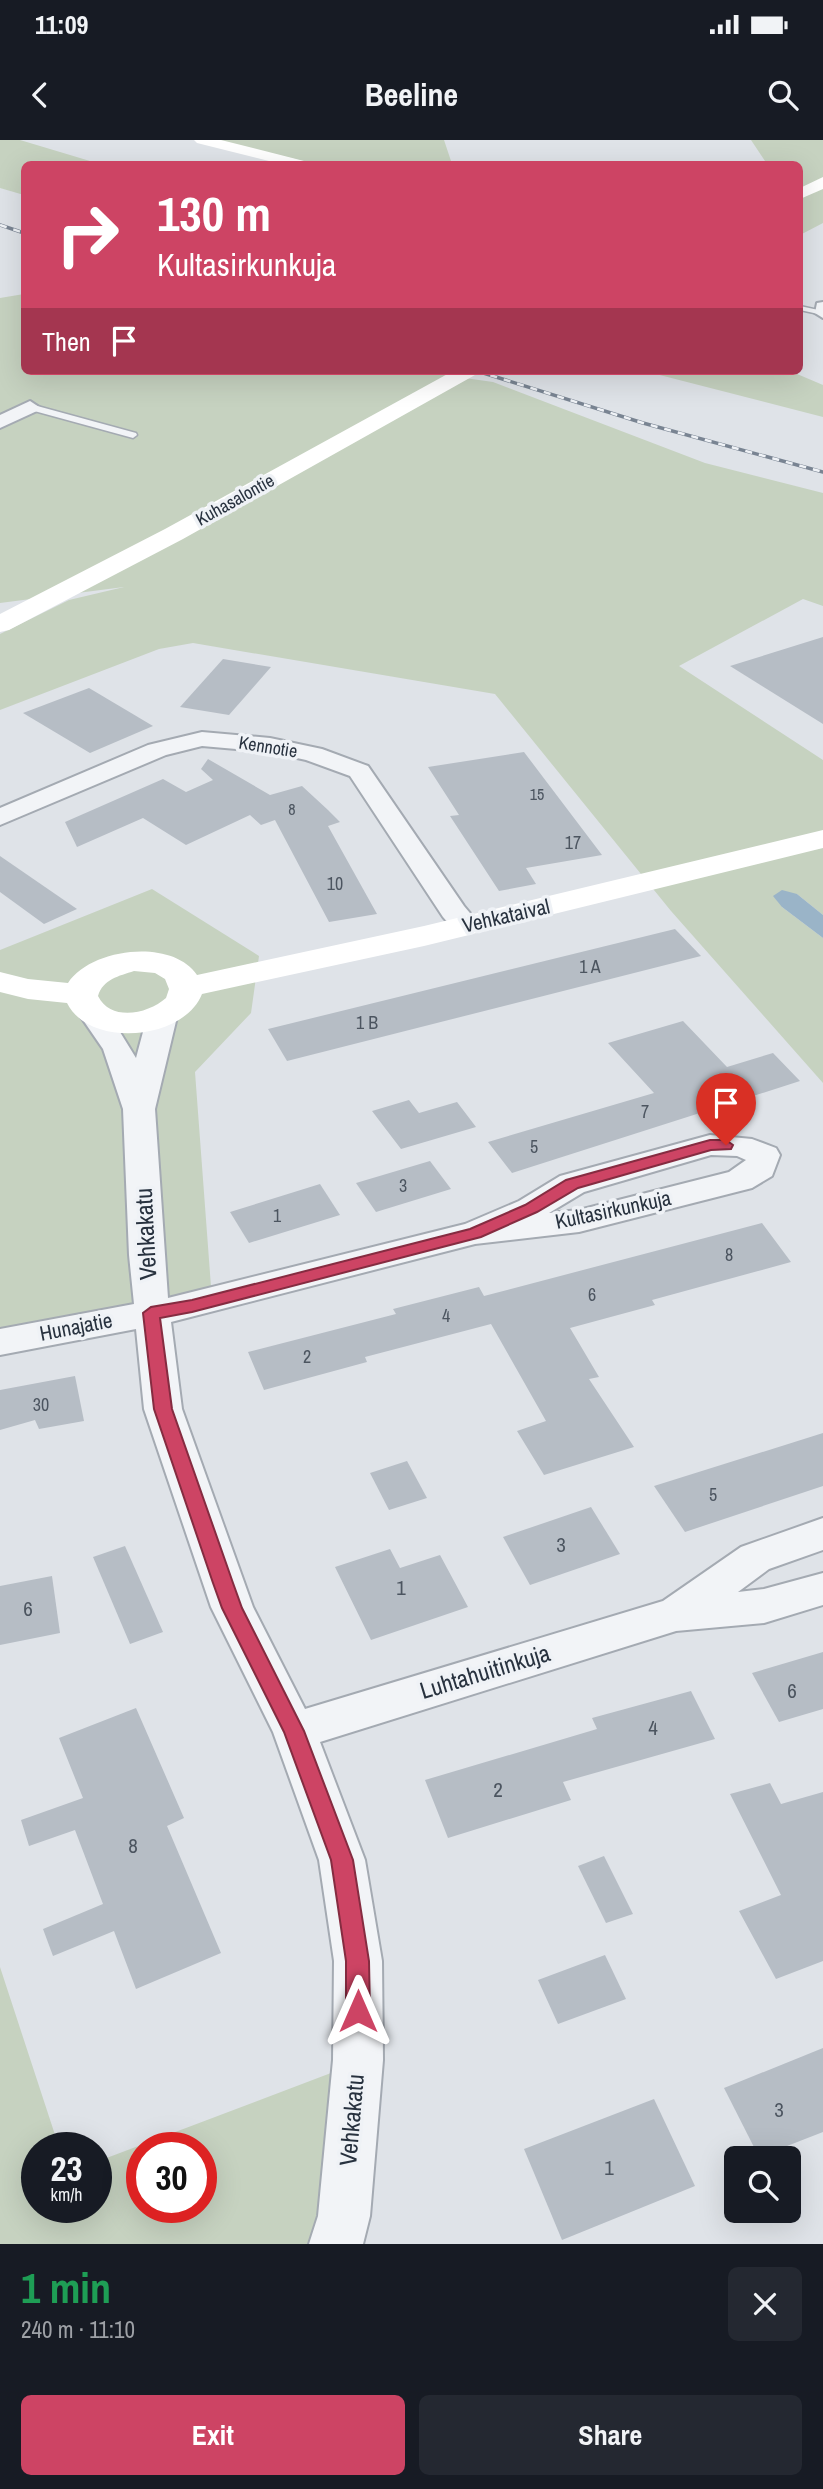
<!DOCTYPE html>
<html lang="en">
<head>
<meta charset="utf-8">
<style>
  body { margin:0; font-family:"Archivo Narrow",sans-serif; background:#242831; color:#f1f3f6; height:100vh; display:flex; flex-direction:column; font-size:26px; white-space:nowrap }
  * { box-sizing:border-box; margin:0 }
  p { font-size:23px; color:#9ea1a6 }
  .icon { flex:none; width:38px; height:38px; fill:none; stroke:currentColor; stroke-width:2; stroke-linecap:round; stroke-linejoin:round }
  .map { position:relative; height:2104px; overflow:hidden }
  .panel { display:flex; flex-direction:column; background:#171b24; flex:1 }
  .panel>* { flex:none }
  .top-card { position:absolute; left:21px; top:21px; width:782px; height:214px; border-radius:10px; box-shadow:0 7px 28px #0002; background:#cd4464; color:#fff; overflow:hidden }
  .controls { position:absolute; left:724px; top:2006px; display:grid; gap:14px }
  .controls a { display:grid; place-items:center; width:77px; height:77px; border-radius:10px; background:#171b24; box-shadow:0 7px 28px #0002; font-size:35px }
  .speed { position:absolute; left:21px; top:1992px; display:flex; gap:14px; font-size:35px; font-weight:700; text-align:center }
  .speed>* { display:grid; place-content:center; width:91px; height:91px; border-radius:50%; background:#171b24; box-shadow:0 7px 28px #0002; line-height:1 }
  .speed small { font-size:18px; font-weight:400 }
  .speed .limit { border:10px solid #d22; background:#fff; color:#111 }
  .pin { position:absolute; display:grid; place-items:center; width:60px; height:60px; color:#fff; margin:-72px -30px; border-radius:50% 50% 50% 0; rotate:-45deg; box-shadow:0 0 7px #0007 }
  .pin .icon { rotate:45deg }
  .me { position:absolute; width:77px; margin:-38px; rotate:0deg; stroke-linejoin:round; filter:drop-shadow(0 0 5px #0008) }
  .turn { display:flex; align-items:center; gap:24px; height:147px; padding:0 21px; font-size:32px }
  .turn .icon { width:91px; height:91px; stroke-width:2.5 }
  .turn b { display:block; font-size:49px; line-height:60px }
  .then { display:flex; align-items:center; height:66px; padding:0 21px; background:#0003; gap:14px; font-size:26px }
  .round { display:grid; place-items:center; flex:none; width:74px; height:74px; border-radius:10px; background:#242831 }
  .head { display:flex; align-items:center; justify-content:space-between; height:119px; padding:0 21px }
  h1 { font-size:42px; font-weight:700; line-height:52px; color:#1e9e55 }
  .primary-button { display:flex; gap:14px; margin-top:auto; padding:14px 21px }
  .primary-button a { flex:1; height:80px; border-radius:10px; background:#cd4464; color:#fff; font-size:28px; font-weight:700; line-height:80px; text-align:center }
  .primary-button a+a { background:#242831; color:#f1f3f6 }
  .status { display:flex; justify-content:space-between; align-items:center; height:49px; padding:0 35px; background:#171b24; direction:ltr }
  .status svg { height:19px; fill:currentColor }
  header { display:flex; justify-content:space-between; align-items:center; height:91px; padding:0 21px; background:#171b24; font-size:32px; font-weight:700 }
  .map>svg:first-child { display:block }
</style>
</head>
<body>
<div class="status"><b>11:09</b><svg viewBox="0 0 49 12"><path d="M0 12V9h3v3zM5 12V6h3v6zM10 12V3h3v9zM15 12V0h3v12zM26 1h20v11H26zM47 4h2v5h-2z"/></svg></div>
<header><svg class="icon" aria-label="back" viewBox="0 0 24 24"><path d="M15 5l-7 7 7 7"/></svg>Beeline<svg class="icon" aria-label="search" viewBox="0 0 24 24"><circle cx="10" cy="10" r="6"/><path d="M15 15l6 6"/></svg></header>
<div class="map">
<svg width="823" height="2104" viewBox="0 0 823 2104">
  <rect width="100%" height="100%" fill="#dfe3e8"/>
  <g fill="#c6d2c0" fill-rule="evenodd">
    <polygon points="0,0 20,0 100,24 24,24 24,55 0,48"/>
    <polygon points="215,0 444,0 452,24 315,24"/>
    <polygon points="751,0 823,0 823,83 800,95 800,24 767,24"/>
    <polygon points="24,154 24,231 415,231 493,242 705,323 823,353 823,466 803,459 679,526 823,620 823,775 797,754 782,767 823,798 823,943 671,771 495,554 193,503 159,509 0,570 0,494 69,460 124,447 0,463 0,158"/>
    <polygon points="644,231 790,231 823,245 823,277"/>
    <polygon points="152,749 259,816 251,873 195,932 212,1160 0,1197 0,810"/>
    <path d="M0 1827 59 2007H37V2067H96V2022L352 1925 336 2104H0ZM142 2007H201V2067H142Z"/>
  </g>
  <polygon fill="#9ab4c8" points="782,750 797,754 823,775 823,798 782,767 773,756"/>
  <g fill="#b6bdc5">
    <polygon points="823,497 823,584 730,526"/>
    <polygon points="223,519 271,527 229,575 180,567"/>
    <polygon points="89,548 153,586 90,613 23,573"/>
    <polygon points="524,612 602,715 526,728 536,744 499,751 450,676 459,675 428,627"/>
    <polygon points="208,619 270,655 302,646 328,670 340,682 328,686 377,774 329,782 275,680 261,685 250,675 186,705 143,678 77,707 65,682 163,639 186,652 213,640 201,629"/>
    <polygon points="0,716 77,769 44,784 0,752"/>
    <polygon points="675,789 701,816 287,921 268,889"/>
    <polygon points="683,881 727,927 773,913 800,941 512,1033 488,1002 654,953 608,903"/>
    <polygon points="409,960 419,973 457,962 476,987 401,1009 372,971"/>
    <polygon points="430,1021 451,1049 376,1072 356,1043"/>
    <polygon points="320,1044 340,1075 249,1103 230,1072"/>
    <polygon points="762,1083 791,1122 652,1160 655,1165 570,1188 599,1237 589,1239 634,1307 544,1335 517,1291 546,1281 491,1184 365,1217 367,1222 264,1250 248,1212 396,1174 393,1169 479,1147 484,1156"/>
    <polygon points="75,1236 84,1281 39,1289 35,1280 0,1290 0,1250"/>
    <polygon points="823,1293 823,1346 685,1392 654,1346"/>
    <polygon points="407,1321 427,1358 389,1370 370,1333"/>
    <polygon points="591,1367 620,1414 530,1445 503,1397"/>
    <polygon points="125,1406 163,1492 130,1504 93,1417"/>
    <polygon points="390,1409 400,1428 440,1415 468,1467 371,1500 335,1427"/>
    <polygon points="52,1436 60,1493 0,1505 0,1446"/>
    <polygon points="823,1512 823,1569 779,1582 752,1533"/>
    <polygon points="691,1551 715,1599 563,1642 571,1660 448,1698 425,1640 597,1589 592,1578"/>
    <polygon points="136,1568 184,1678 167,1686 221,1813 136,1849 114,1791 53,1816 43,1789 103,1764 75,1690 29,1706 21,1680 83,1658 59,1598"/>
    <polygon points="770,1643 781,1664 823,1652 823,1821 776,1839 739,1771 781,1755 730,1654"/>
    <polygon points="604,1716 633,1774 606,1783 578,1726"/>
    <polygon points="605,1815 626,1859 558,1884 538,1840"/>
    <polygon points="823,1908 823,1992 759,2017 724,1948"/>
    <polygon points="654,1959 695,2046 562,2100 524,2009"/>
  </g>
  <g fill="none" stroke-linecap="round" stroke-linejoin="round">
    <defs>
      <g id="lane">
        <polygon points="800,166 823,171 823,175 800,170"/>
        <polygon points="30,264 136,293 137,295 133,298 27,269 26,267"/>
      </g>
      <g id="street">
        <polygon points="823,162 823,178 815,173 817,163"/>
        <polygon points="30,261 39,267 37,271 0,288 0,275"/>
        <path d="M202 592 270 598 322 609 368 626 464 766 480 785 476 791C459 795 454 789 443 777L350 636 306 620 270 612 202 606 166 615 0 685V668L148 605Z"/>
        <path d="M96 868 107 871 136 918 147 877 151 871 162 868 173 871 177 877 155 969 168 1158 465 1084 519 1061 560 1036 710 995 752 999 776 1008 780 1015 772 1036 752 1048 579 1092 475 1104 171 1182 182 1269 253 1467 305 1569 663 1461 741 1407 823 1378V1410L769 1429 738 1452 764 1449 823 1433V1465L764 1483 676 1491 320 1602 365 1720 382 1821 383 1920 370 2076 363 2104H309L318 2076 333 1920 334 1821 319 1720 273 1592 211 1467 144 1269 136 1189 0 1215V1189L134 1164 129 1115 123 969 103 909 81 877 85 871ZM711 1015 737 1016 746 1020 729 1032 579 1070 549 1073 584 1052Z"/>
      </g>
    </defs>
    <use href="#lane" stroke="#a4aab2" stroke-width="3"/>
    <use href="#street" stroke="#a4aab2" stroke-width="4"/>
    <use href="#lane" fill="#f2f4f7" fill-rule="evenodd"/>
    <use href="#street" fill="#f2f4f7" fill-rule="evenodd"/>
    <g fill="#fff" fill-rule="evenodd">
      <polygon points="194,0 221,0 304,21 306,24 281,24 197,3"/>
      <polygon points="823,37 823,49 800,59 800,48"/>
      <polygon points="453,231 478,231 475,235 183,399 9,490 0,492 0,474 165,389"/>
      <path d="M823 690V708L424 806 202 854C184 900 90 909 67 863L28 859 0 852V832L28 839 68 843C91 808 172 798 197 835L424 786ZM134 831 155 833 165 839 169 849 166 858C148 874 111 882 98 856 103 839 119 836 134 831Z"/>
    </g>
    <defs>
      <g id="rail">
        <polyline points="0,85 24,93"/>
        <polyline points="477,231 643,283 823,332"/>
      </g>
    </defs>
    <use href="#rail" stroke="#798492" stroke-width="3.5"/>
    <use href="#rail" stroke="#eff2f6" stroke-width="2.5" stroke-dasharray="7" stroke-linecap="butt"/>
  </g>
  <polygon fill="#cd4464" stroke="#852c41" stroke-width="2" points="710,1000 726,1000 733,1005 731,1009 711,1010 578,1048 537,1072 481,1097 192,1172 160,1178 172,1269 233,1443 242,1468 304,1591 353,1720 369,1821 370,1871 366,1878 358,1882 350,1878 346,1871 346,1821 331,1720 284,1592 222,1468 213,1443 154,1269 143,1173 151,1167 192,1160 470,1089 525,1065 566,1040"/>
  <g text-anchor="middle" stroke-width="7" stroke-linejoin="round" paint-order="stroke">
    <g font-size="16" fill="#4c5560">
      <text x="537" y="660">15</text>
      <text x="292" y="675">8</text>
    </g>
    <g font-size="18" fill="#28323f" stroke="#eff2f6">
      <text transform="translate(235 360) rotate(-29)" y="6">Kuhasalontie</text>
      <text transform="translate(268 607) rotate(9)" y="6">Kennotie</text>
    </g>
    <g font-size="18" fill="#4c5560">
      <text x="573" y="709">17</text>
      <text x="335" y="750">10</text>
      <text x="590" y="833">1 A</text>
      <text x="367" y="889">1 B</text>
      <text x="645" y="978">7</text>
      <text x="534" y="1013">5</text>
      <text x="403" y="1052">3</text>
      <text x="277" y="1082">1</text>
      <text x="729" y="1121">8</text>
      <text x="592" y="1161">6</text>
      <text x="446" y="1182">4</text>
      <text x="307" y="1223">2</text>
      <text x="41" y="1271">30</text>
      <text x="713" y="1361">5</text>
    </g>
    <g font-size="21" fill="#28323f" stroke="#eff2f6">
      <text transform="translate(506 776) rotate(-13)" y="7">Vehkataival</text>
      <text transform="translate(613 1070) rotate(-12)" y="7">Kultasirkunkuja</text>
      <text transform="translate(76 1187) rotate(-11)" y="7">Hunajatie</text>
    </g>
    <g font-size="21" fill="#4c5560">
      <text x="561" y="1412">3</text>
      <text x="401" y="1455">1</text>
      <text x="28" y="1476">6</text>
      <text x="792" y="1558">6</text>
      <text x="653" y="1595">4</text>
      <text x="498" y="1657">2</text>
      <text x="133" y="1713">8</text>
      <text x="779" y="1977">3</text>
      <text x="609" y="2035">1</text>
    </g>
    <g font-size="24" fill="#28323f" stroke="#eff2f6">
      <text transform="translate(146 1094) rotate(-93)" y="8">Vehkakatu</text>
      <text transform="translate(485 1532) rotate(-17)" y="8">Luhtahuitinkuja</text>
      <text transform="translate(352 1980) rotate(-85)" y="8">Vehkakatu</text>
    </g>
  </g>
</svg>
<div class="controls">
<a><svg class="icon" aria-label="search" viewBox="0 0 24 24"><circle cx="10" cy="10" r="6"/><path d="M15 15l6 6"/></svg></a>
</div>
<div class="speed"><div>23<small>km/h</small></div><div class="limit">30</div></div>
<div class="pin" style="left:726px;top:1005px;background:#d93025"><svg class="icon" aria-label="arrive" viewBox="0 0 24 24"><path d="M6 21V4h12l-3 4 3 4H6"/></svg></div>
<svg class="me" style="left:358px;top:1871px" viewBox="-20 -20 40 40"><path d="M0-17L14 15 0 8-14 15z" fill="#cd4464" stroke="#fff" stroke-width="4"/></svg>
<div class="top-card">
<div class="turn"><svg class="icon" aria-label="right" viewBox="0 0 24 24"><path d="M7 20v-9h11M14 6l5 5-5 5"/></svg><div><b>130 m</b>Kultasirkunkuja</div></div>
<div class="then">Then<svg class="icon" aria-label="arrive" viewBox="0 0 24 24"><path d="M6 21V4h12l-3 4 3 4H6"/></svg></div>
</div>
</div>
<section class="panel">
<div class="head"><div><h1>1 min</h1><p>240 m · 11:10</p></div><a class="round"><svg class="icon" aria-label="close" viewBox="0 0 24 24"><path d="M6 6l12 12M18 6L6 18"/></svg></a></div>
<div class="primary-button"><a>Exit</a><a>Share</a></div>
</section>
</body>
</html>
